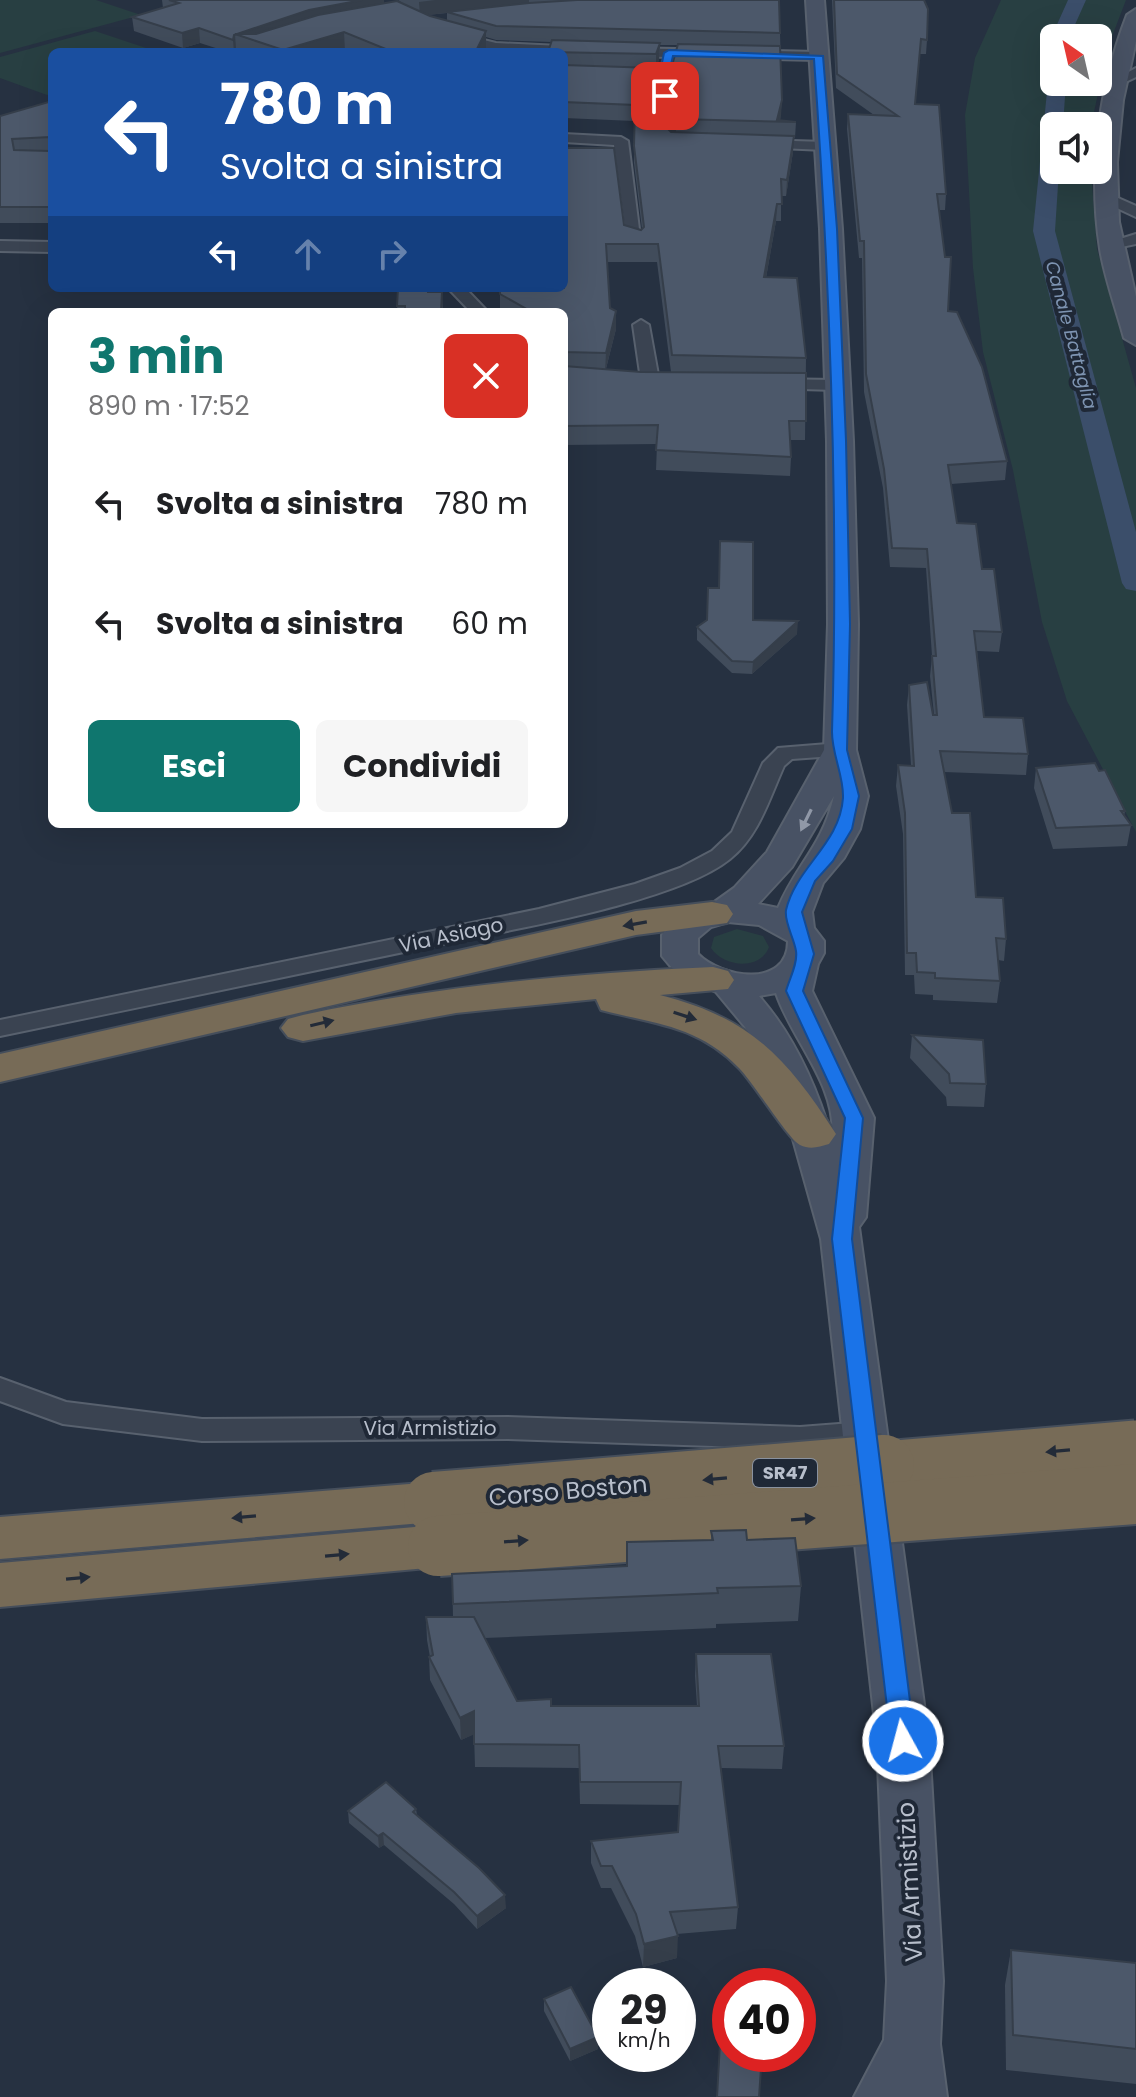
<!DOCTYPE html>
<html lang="it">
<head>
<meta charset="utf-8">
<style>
  body { margin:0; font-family:Poppins,sans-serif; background:#f6f6f6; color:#202124; height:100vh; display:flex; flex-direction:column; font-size:30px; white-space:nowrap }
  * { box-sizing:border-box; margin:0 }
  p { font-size:26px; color:#757577 }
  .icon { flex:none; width:44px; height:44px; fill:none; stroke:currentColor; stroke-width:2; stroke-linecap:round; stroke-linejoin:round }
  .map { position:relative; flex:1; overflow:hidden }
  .details { position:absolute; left:48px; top:308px; width:520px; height:520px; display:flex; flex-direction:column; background:#fff; border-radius:12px; box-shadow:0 8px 32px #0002 }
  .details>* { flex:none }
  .hud { position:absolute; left:48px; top:48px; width:520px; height:244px; border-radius:12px; box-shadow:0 8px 32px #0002; background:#1a4fa0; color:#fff; overflow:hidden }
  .needle { width:52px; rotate:326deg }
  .fabs { position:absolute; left:1040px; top:24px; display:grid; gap:16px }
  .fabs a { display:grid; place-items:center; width:72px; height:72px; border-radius:12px; background:#fff; box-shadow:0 8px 32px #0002; font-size:40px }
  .speed { position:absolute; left:592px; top:1968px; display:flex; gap:16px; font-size:40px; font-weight:700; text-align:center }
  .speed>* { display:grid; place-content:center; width:104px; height:104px; border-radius:50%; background:#fff; box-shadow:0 8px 32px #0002; line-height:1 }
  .speed small { font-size:20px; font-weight:400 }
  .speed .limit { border:12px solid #d22; background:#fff; color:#111 }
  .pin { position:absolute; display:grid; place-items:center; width:68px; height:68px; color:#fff; margin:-34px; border-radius:16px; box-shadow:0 4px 12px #0006 }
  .me { position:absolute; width:88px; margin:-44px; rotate:353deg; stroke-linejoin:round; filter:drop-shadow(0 0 6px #0008) }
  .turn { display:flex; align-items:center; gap:28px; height:168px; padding:0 40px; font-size:36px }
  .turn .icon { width:104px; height:104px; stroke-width:2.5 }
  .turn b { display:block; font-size:56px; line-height:68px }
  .lanes { display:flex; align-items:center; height:76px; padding:0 40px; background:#0003; justify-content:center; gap:40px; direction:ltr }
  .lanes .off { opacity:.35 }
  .round { display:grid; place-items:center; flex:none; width:84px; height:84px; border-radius:12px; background:#f6f6f6 }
  .overview { display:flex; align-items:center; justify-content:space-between; height:136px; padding:0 40px }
  h1 { font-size:48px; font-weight:700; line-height:60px; color:#0f766e }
  .button { display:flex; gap:16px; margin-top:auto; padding:16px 40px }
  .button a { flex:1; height:92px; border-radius:12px; background:#0f766e; color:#fff; font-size:32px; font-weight:700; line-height:92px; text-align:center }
  .button a+a { background:#f6f6f6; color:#202124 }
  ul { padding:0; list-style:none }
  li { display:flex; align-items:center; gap:24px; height:120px; padding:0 40px }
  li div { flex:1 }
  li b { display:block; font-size:30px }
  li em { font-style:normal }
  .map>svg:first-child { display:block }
</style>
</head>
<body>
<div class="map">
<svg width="1136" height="2097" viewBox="0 0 1136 2097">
  <rect width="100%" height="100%" fill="#263141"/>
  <g fill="#283f42" fill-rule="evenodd">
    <polygon points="0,0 96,0 141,15 0,53"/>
    <path d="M1001 0H1126L1108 47 1091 126H1054V170H1091L1097 249 1136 388V832L1067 701 1042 622 1013 470 983 352 973 268 965 115 975 58ZM1054 38H1098V82H1054Z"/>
    <polygon points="95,31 158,52 52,52 52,94 47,95 0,78 0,57"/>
    <path d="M737 929 763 936 769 947C760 971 723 967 711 948L714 937Z"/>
  </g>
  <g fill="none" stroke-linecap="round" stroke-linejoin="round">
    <g fill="#3b4e6a" fill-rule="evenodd">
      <polygon points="1068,0 1086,0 1069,38 1054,38 1054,42 1051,38"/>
      <polygon points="1054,77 1054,82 1066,82 1063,126 1054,126 1054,170 1059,170 1055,231 1136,532 1136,591 1126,589 1122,583 1033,231 1048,82"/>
    </g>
    <defs>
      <g id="street">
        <polygon points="451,32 496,43 582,47 589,51 582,55 496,51 446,39 446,33"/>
        <polygon points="626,48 818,52 825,56 818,60 671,57 675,60 670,77 673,114 666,118 659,114 657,81 564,78 564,70 658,73 665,57 621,55 621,49"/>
        <polygon points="1136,68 1136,77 1115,87 1108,83"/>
        <polygon points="564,134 621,137 628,141 641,245 627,242 614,145 564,142"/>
        <polygon points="759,140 825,142 832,146 825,150 754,147 754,141"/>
        <polygon points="1109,194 1136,206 1136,217 1104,202 1101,199"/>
        <polygon points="1136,234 1136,244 1112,249 1104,244"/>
        <polygon points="0,241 52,242 52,252 0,251"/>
        <polygon points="448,288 465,288 488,312 471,312"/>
        <polygon points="641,320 649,325 659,380 650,385 641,380 633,325"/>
        <polygon points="771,379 836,380 845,385 836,390 765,388 762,384"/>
        <path d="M840 743 848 745 851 750 848 755 792 759 784 766C769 799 759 836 730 859 678 901 520 928 452 942 301 973 151 1005 0 1036V1020L539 909 635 884 680 868 712 851 732 832 763 763 778 748Z"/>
        <polygon points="0,1378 66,1402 202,1419 507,1417 800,1427 865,1422 876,1425 880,1433 876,1441 800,1449 507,1439 202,1441 63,1424 0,1401"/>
      </g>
      <g id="secondary">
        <path d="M806 0H824L842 229 853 441 858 624 856 750 868 796 860 829 844 858 823 883 812 912 814 928 824 941V953L818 964 812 991 874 1118 866 1217 859 1227 929 1741 943 1981 940 2044 947 2097H854L884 2040 887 1981 877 1741 821 1239 780 1093 745 1027 716 992 677 974 662 956V935L667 927 685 911 713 903 734 888 767 852 824 750 828 624 827 441 820 229ZM834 796C822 847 797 863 778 908L758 904 792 867ZM728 922 759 925 788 941C788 989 721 978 698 954V938L711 927ZM776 993C792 1041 838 1086 832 1139 817 1087 795 1037 759 996Z"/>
        <path d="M1136 9V41L1123 100 1117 162 1119 222 1136 297V345L1124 338C1116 308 1105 279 1100 249 1088 171 1098 90 1127 15Z"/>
      </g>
      <g id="highway">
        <polygon points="712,902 727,905 733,914 727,923 636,935 0,1082 0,1054 636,911"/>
        <path d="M713 967 728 971 734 980 728 989 660 995C751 1018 786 1057 836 1134L829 1144C819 1147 810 1150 800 1145 789 1140 753 1082 739 1068 697 1025 655 1024 601 1010L596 999 456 1013 303 1041 288 1037 281 1028 288 1019 303 1015C439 986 575 973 713 967Z"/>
        <polygon points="434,1482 453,1488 461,1502 453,1516 434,1522 0,1559 0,1517"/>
        <polygon points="438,1525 457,1531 465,1546 457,1561 438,1567 0,1607 0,1563"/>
      </g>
    </defs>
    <use href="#street" stroke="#58616e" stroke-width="4"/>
    <use href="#secondary" stroke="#58616e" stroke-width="4"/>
    <use href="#highway" stroke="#454e5b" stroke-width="4"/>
    <use href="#street" fill="#3a4351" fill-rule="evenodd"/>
    <use href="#secondary" fill="#485264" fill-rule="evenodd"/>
    <use href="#highway" fill="#776b57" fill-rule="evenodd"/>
    <defs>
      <polyline id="highway-bridge-far1" points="860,1467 1136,1444"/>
      <g id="highway-bridge">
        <polyline points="434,1502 884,1465"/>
        <polyline points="438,1546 1136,1494"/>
      </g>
    </defs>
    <use href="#highway-bridge-far1" stroke="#454e5b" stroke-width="51" stroke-linecap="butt"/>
    <use href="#highway-bridge" stroke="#454e5b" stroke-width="64" stroke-linecap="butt"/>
    <use href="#highway-bridge-far1" stroke="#776b57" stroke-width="47"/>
    <use href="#highway-bridge" stroke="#776b57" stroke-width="60"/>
  </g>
  <g fill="#414c5b" fill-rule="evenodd">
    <path d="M162 0H384V3L404 4 398 0H779L782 100 780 120 796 122 795 138H793V152L786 196H781V221H776L766 278 806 358 805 440H790L791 457 790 476 656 470 657 444 564 445V312H500V288L624 225 641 230 642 229 634 163V121L564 118V52L551 42 496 40 486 37V52H236V49L234 52H228L200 43 183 48 134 31 132 17 163 8ZM447 13V21L427 15ZM660 45H678L673 62 675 99 665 105 656 98 655 70H656L659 59ZM607 262H657L671 372H641L606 369 616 329 610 308Z"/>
    <polygon points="832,0 924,0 927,40 926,54 920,54 915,104 946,194 945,210 939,210 948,311 1007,461 1005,480 951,484 957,523 982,569 1002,632 999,652 977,651 984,717 1028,754 1026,775 944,772 952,813 976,897 1006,939 1004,961 998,960 1000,981 997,1003 933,1000 933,995 915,994 914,975 905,975 903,834 896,786 898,765 911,765 907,705 909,685 934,715 930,676 932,656 926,568 890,567 883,488 864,392 862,258 859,258 847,129 848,114 874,115 836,88"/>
    <polygon points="52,101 52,223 0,223 0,116"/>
    <polygon points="398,288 429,288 429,292 442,292 443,312 397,312"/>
    <polygon points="697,627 797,634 752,674 732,673 697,640"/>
    <polygon points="1036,768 1099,771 1125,811 1124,816 1131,825 1127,846 1053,849 1034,788"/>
    <polygon points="912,1035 986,1084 984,1107 947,1106 946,1097 910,1058"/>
    <polygon points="711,1531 747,1540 801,1586 798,1621 716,1624 716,1628 485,1638 517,1701 551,1706 697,1706 695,1676 696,1654 784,1746 782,1769 721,1768 738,1907 736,1929 677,1934 677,1958 643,1967 635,1936 611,1888 601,1888 591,1863 591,1841 678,1832 679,1805 580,1804 579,1768 475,1767 474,1734 461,1740 430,1680 429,1657 430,1657 427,1640 426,1617 453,1617 452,1574 626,1566 627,1542 711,1540"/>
    <polygon points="416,1809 417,1815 506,1908 477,1929 454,1904 384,1845 379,1848 349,1823 348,1811"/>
    <polygon points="1011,1950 1136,1963 1136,2084 1006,2070 1005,1985"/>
    <polygon points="544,1999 598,2049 570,2061 544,2011"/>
  </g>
  <g fill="#353e4a">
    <polygon points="362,0 384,0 384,10 257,42 235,34 309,10"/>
    <polygon points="435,0 529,0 529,3 420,16 419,2"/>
    <polygon points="199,28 200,43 183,48 182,33"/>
    <polygon points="486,31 486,52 473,52"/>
    <polygon points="344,32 345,52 283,52 283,50"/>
    <polygon points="235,34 236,49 234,52 233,40"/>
    <polygon points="660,43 659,59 656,70 656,54"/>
    <polygon points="782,100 781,116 780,121 777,121"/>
    <polygon points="676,119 676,135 669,137 669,121"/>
    <polygon points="794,136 793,152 786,196 787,180"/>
    <polygon points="777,204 776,221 763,295 764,277"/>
    <polygon points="616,311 616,329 605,372 606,353"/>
    <polygon points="798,621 797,634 752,674 753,662"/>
    <polygon points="474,1711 475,1734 461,1740 460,1718"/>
    <polygon points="383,1833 384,1845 379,1848 378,1836"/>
    <polygon points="505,1895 506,1908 477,1929 477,1916"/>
    <polygon points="678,1936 677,1958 643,1967 644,1944"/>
    <polygon points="598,2037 598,2049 570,2061 570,2049"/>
  </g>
  <g fill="#4c586a" stroke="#353e4a" stroke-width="2">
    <polygon points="169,0 362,0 309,10 234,35 233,40 199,28 182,33 132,17 179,3"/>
    <polygon points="577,0 779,0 780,33 496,26 447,12 529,3"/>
    <polygon points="834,0 924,0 928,9 927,40 921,39 915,104 939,105 946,194 937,194 945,257 951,257 948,311 957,312 982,367 1007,461 948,465 957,523 976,524 982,569 994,569 1002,632 974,631 984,717 1023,718 1028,754 940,751 952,813 970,813 976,897 1003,898 1006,939 996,938 1000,981 935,978 935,973 917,972 916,953 907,953 905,813 898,765 914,766 909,685 927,682 933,715 937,715 932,656 936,656 927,549 892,548 884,469 866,374 864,241 860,241 848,114 898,116 837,74"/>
    <polygon points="397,1 430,16 486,31 476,51 473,52 393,52 344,32 283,50 235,34 256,34 318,15"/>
    <polygon points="552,40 660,43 656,54 548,52"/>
    <polygon points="678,44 780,46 782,100 777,120 796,122 676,119 669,121 668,129 671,132 794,136 787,180 781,179 782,204 777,204 764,277 797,278 806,358 672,355 658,244 606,244 610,308 616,311 606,353 564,352 564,312 532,312 500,294 500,288 564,288 564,148 614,148 624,225 641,230 644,227 634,146 635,105 564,102 564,65 654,68 656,98 665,105 676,98 673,62"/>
    <polygon points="52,101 52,144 50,137 12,139 14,150 50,151 52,149 52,207 0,207 0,116"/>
    <polygon points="398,288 428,288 428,292 442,292 441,312 405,312 405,306 397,306"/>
    <polygon points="564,366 641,372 806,373 806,421 789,421 791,457 656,450 658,425 564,426"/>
    <polygon points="720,541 753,542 753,620 798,621 753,662 732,661 697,627 707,620 708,588 719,588"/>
    <polygon points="1095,763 1099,771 1105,770 1125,811 1121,811 1131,825 1056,828 1036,768"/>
    <polygon points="912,1035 983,1040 986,1084 950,1083 949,1074"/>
    <polygon points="746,1530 747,1540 795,1538 801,1586 717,1588 718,1593 453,1604 452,1574 627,1566 627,1542 713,1540 711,1531"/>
    <polygon points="426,1617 474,1617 517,1701 551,1699 551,1706 699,1706 696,1654 771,1654 784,1746 718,1746 738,1907 670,1912 678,1936 644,1944 636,1914 612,1866 601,1866 591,1841 678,1832 681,1782 580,1782 579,1745 474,1744 474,1711 460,1718 429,1657 433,1655"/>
    <polygon points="386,1782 416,1809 413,1812 479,1868 505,1895 477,1916 454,1892 383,1833 378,1836 348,1811"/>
    <polygon points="1011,1950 1136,1963 1136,2049 1013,2035"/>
    <polygon points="571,1987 598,2037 570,2049 544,1999"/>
    <polygon points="720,2043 730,2044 730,2054 762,2054 759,2097 717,2097"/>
  </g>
  <defs><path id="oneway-solid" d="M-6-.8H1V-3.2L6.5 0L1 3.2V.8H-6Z" transform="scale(2)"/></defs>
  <use fill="#9098a7" href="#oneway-solid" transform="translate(806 820) rotate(116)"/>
  <g fill="#232b38">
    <use href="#oneway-solid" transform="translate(635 924) rotate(170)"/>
    <use href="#oneway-solid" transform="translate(685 1016) rotate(18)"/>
    <use href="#oneway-solid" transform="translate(322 1023) rotate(-13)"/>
    <use href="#oneway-solid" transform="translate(1058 1451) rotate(175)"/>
    <use href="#oneway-solid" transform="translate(715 1479) rotate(175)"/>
    <use href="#oneway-solid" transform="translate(244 1517) rotate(175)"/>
    <use href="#oneway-solid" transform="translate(803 1519) rotate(-4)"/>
    <use href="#oneway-solid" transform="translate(516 1541) rotate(-4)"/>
    <use href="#oneway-solid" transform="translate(337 1555) rotate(-5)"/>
    <use href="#oneway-solid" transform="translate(78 1578) rotate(-5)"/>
  </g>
  <path fill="#1a73e8" stroke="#114b97" stroke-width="2" d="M669 50 823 56 837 229 846 441 850 624 847 750 859 796 852 829 833 861 815 881 802 912 814 954 803 991 863 1118 852 1239 915 1741 912 1749 903 1752 894 1749 891 1741 832 1239 845 1118 786 991C789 980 798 963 796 951 794 938 784 922 786 910 796 867 840 844 843 798 844 776 832 755 832 732 839 508 830 283 814 59L673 56 668 77 670 96 665 99 660 96 659 77 664 53Z"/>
  <g text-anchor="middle" stroke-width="8" stroke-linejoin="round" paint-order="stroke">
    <g font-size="18" font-style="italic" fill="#7e94b2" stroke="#1f2836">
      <text transform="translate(1071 335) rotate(75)" y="6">Canale Battaglia</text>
    </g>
    <rect fill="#1f2836" stroke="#89919e" stroke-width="2" x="753" y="1459" width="64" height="28" rx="6"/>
    <g font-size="18" font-weight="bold" fill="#b7becb">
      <text x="785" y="1479">SR47</text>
    </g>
    <g font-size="20" fill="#b7becb" stroke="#1f2836">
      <text transform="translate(451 935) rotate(-12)" y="7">Via Asiago</text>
      <text x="430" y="1435">Via Armistizio</text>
    </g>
    <g font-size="24" fill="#b7becb" stroke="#1f2836">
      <text transform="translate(568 1491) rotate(-5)" y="8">Corso Boston</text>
      <text transform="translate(910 1882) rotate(-93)" y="8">Via Armistizio</text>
    </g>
  </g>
</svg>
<div class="fabs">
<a><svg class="needle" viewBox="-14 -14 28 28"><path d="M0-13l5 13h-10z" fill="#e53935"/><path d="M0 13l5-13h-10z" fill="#757577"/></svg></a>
<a><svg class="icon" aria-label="sound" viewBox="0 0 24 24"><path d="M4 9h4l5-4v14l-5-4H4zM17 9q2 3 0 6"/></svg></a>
</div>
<div class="speed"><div>29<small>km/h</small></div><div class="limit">40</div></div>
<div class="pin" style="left:665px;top:96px;background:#d93025"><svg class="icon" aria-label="arrive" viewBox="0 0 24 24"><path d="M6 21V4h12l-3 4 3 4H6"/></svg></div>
<svg class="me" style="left:903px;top:1741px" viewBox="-20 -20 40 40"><circle r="17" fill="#1a73e8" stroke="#fff" stroke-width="3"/><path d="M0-11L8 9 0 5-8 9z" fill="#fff"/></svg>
<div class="hud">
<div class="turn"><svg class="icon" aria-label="left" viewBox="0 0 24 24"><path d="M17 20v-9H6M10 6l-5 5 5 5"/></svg><div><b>780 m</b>Svolta a sinistra</div></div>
<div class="lanes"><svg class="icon" aria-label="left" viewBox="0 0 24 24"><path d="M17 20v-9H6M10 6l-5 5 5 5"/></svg><svg class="icon off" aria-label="ahead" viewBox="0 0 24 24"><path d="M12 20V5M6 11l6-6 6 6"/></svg><svg class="icon off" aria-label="right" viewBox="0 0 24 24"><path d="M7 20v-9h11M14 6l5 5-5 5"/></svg></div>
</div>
<section class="details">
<div class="overview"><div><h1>3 min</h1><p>890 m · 17:52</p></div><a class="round" style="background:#d93025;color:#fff"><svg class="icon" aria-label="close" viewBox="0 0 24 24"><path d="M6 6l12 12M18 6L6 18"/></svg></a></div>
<ul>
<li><svg class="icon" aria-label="left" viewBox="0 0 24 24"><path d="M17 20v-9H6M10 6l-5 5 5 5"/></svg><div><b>Svolta a sinistra</b></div><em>780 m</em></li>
<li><svg class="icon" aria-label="left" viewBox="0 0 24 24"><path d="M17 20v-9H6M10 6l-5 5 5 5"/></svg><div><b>Svolta a sinistra</b></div><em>60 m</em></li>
</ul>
<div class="button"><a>Esci</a><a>Condividi</a></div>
</section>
</div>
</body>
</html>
